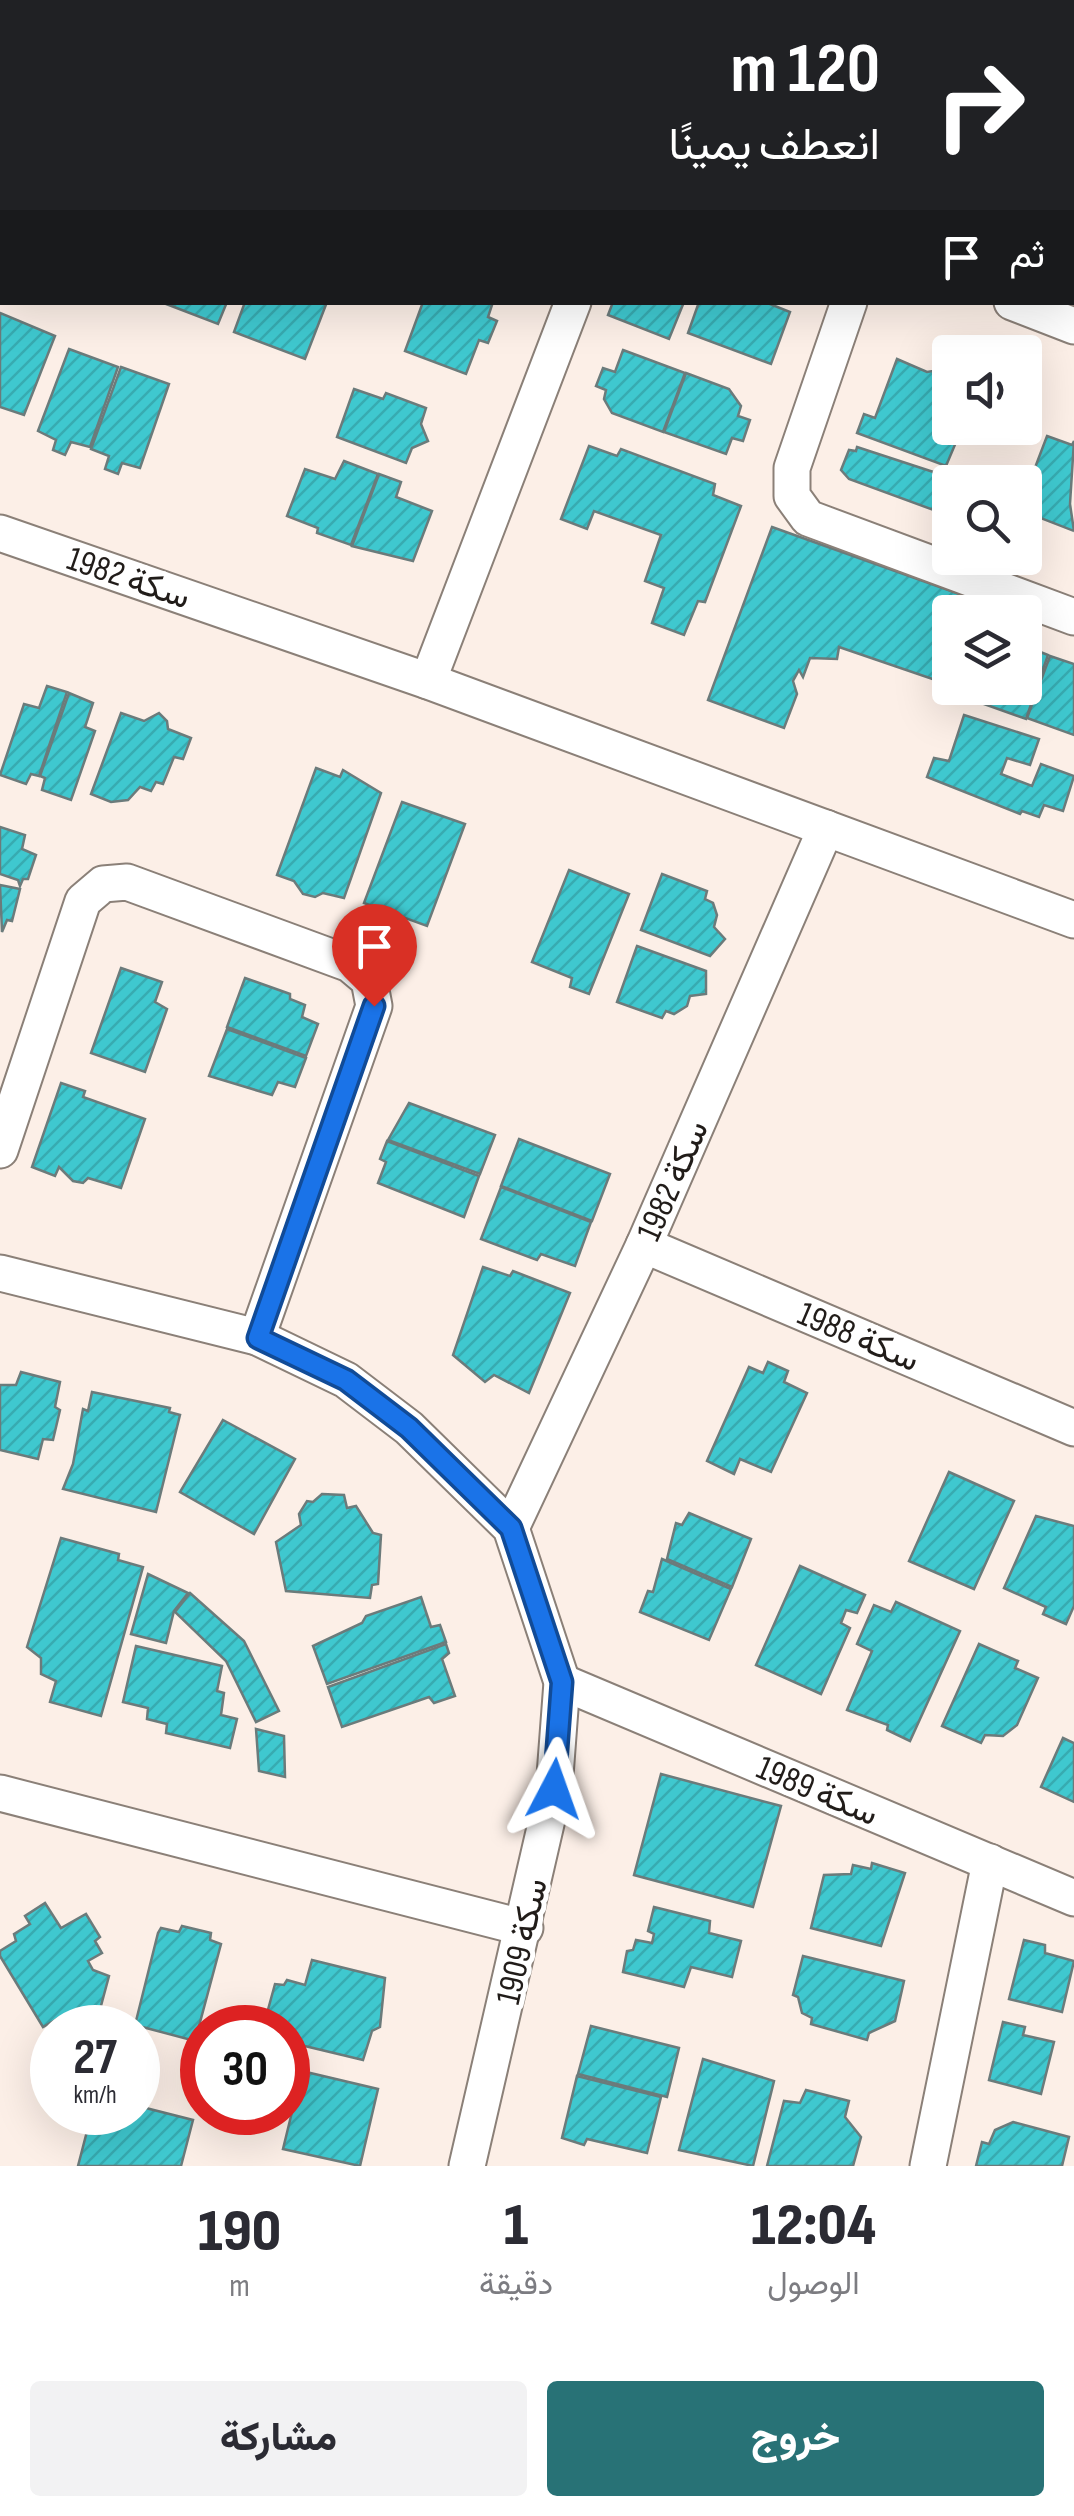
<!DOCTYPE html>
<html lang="ar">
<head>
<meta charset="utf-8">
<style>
  body { margin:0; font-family:"Sofia Sans Condensed",Vazirmatn,sans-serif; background:#f2f2f3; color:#2b2b33; direction:rtl; height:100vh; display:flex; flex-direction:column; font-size:38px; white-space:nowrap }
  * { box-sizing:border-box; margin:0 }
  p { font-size:32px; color:#7c7c81 }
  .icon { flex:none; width:55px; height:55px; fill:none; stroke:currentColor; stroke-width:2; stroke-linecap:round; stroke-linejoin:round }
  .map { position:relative; height:2166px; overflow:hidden; direction:ltr }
  .sheet { display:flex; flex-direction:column; background:#fff; flex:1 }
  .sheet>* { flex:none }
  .guide { position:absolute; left:0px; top:0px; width:1075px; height:305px; box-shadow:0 10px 40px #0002; direction:rtl; background:#202124; color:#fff; overflow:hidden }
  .tools { position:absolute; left:932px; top:335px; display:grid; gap:20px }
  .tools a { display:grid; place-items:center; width:110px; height:110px; border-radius:10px; background:#fff; box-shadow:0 10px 40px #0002; font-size:50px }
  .speed { position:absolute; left:30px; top:2005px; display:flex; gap:20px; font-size:50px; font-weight:700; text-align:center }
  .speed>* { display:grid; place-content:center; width:130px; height:130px; border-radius:50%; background:#fff; box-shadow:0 10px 40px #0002; line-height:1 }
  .speed small { font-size:25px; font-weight:400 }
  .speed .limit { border:15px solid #d22; background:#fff; color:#111 }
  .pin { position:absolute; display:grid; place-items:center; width:85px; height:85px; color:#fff; margin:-102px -42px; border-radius:50% 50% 50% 0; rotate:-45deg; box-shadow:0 0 10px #0007 }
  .pin .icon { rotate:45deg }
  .me { position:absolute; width:110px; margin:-55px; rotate:4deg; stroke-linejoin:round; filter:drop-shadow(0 0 8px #0008) }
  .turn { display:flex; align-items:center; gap:35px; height:210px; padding:0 30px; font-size:45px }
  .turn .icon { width:130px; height:130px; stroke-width:2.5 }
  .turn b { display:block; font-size:70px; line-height:85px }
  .then { display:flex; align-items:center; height:95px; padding:0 30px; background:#0003; gap:20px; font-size:38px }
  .eta { display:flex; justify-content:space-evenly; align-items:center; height:170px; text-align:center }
  .eta b { font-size:60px; font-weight:800; line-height:70px }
  .action { display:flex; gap:20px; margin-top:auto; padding:20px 30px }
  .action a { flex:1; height:115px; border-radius:10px; background:#287276; color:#fff; font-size:40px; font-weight:800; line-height:115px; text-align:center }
  .action a+a { background:#f2f2f3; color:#2b2b33 }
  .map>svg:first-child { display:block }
</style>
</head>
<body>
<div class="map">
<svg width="1074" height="2166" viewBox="0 0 1074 2166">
  <defs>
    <pattern id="building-hatch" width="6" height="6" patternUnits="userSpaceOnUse" patternTransform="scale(2.5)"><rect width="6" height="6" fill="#3fc8cf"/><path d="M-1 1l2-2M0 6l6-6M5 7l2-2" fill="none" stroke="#37abb1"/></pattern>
  </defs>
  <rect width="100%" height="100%" fill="#fcefe7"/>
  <g fill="url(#building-hatch)" stroke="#6b7b7b" stroke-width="2.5">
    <polygon points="114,0 184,0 184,2"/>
    <polygon points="269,0 333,0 338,2 269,2"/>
    <polygon points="590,0 655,0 589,2"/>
    <polygon points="709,0 805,0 708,2"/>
    <polygon points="1005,0 1074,0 1074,1 1072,5"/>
    <polygon points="161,302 227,302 218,324"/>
    <polygon points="245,302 327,302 305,359 234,332"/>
    <polygon points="423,302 493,302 488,317 497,321 488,343 479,340 466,374 405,351"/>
    <polygon points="613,302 684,302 669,339 608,315"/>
    <polygon points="699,302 765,302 790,312 771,364 688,333"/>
    <polygon points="0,313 55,336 24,415 0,407"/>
    <polygon points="69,349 118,367 90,447 71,442 65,455 53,450 56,440 38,431"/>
    <polygon points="623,350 685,373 663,432 612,413 604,399 606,390 596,386 603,368 615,372"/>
    <polygon points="897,359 927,372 945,369 950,375 950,428 962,428 946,466 857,433 864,414 875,418"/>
    <polygon points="121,367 169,384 140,468 122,463 118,474 105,469 109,456 91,449"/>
    <polygon points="686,373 729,389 741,406 738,416 750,420 743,441 732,438 726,454 664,432"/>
    <polygon points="354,389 383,399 386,393 426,408 421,424 428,441 412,448 406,463 337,437"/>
    <polygon points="1047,436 1072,445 1074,441 1070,504 1074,531 1025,512 1025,494"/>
    <polygon points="589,446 617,456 621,449 715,484 713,495 741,506 705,602 698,601 684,635 652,623 664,588 645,581 661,535 594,511 587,529 561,519"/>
    <polygon points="857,447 964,482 950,482 950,516 849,479 841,470 849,450 856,451"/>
    <polygon points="344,461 378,474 351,545 317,533 318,528 287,516 305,469 335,479"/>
    <polygon points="379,474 401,482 396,497 432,511 413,561 352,546"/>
    <polygon points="772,527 979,601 975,612 950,612 950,685 839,647 837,659 810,658 803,677 799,670 793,681 797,694 784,728 708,700"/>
    <polygon points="1025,638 1030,640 1028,647 1048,655 1026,719 967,698 970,688 1025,688"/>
    <polygon points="1050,656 1074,664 1074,735 1027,718"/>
    <polygon points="47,686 67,692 39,776 31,774 26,784 0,775 24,704 39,708"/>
    <polygon points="69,693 93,703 85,727 95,731 71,800 42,790 45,778 40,776"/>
    <polygon points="121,713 144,721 159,713 167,721 168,729 191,738 183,759 174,757 163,784 156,782 151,791 140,787 128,800 111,802 91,794"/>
    <polygon points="964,715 1039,739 1030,765 1007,758 1001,774 1032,786 1041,764 1074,776 1063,811 1044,805 1039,817 1022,811 1020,814 927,777 934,758 949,761"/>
    <polygon points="316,768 340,777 343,770 381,793 344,898 323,893 315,897 303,894 294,881 277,875"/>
    <polygon points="402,802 465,824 427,926 364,903"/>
    <polygon points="0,827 25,835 22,849 36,855 28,879 23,879 20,886 18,880 0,874"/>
    <polygon points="569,870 629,894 589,994 570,987 572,978 532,962"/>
    <polygon points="662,874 707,891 705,899 713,903 717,915 714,927 725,939 710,956 641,930"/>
    <polygon points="0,885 20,889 12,921 7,920 2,932"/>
    <polygon points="637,946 706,971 706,994 690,996 687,1006 674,1014 666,1011 662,1018 617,1002"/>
    <polygon points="121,968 162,982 155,1002 167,1009 145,1072 91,1053"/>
    <polygon points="245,978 290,994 290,999 305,1005 302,1017 318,1024 306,1056 227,1027"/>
    <polygon points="227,1029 306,1058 295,1087 278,1082 272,1095 209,1076"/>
    <polygon points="61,1083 85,1091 83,1097 145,1119 121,1188 88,1178 83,1183 73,1181 59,1167 55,1176 32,1167"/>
    <polygon points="409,1103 495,1135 480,1174 388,1140"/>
    <polygon points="519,1139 610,1174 592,1221 501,1186"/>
    <polygon points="387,1141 479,1176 464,1217 378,1183 386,1162 380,1159"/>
    <polygon points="501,1187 591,1222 575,1266 541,1254 537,1260 481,1239"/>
    <polygon points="483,1267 510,1276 513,1271 570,1293 529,1393 494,1375 485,1382 453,1355"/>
    <polygon points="768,1362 788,1371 784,1382 807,1393 771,1472 740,1459 734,1474 707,1461 749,1367 763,1373"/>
    <polygon points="21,1372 60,1382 55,1407 60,1410 53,1440 43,1439 38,1459 0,1450 0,1385 16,1385"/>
    <polygon points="92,1392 170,1408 169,1412 180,1415 156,1512 63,1489 73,1464 83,1409 88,1411"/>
    <polygon points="223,1420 295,1459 254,1534 180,1492"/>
    <polygon points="949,1472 1014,1501 974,1589 909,1561"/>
    <polygon points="322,1494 344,1495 347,1508 356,1506 373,1533 381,1535 378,1584 372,1585 370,1598 286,1591 276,1542 301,1525 299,1514 307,1501 313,1502"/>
    <polygon points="689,1513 751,1539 732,1587 667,1559 676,1523 682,1525"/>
    <polygon points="1036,1516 1074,1526 1074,1606 1066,1624 1043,1614 1046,1607 1004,1588"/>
    <polygon points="61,1538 119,1554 118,1560 143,1567 101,1716 50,1702 56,1681 41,1674 41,1658 27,1647"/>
    <polygon points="662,1559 731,1589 709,1640 640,1612 648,1591 653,1592"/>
    <polygon points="800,1566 865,1595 857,1613 846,1610 841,1623 850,1628 821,1694 756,1665"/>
    <polygon points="148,1574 188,1593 174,1611 166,1643 131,1634"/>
    <polygon points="190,1593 244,1641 279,1711 256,1722 226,1661 175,1612"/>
    <polygon points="421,1597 431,1627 440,1625 446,1642 327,1684 313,1646 362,1623 366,1616"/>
    <polygon points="896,1602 960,1631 910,1741 887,1730 888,1725 847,1710 872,1651 857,1644 874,1605 891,1612"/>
    <polygon points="446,1644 449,1653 442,1659 455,1696 434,1703 429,1697 342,1727 328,1687"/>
    <polygon points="979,1644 1018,1661 1015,1668 1038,1678 1017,1725 1003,1736 985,1735 981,1743 942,1726"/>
    <polygon points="136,1646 222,1666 217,1691 224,1693 221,1715 237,1719 230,1748 166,1733 167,1724 147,1719 148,1708 123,1702"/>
    <polygon points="256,1729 284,1736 285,1777 259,1771"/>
    <polygon points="1063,1738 1074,1743 1074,1802 1041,1787"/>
    <polygon points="661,1774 781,1806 753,1907 634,1875"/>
    <polygon points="872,1863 905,1873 881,1946 811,1928 824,1875 851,1874 853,1865 871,1869"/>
    <polygon points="45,1903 61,1928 86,1914 100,1937 95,1941 102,1953 88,1961 93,1970 109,1976 95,2028 57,2028 59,2018 43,2027 0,1956 0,1951 16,1941 14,1934 30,1924 25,1916"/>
    <polygon points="654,1907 710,1921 709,1933 741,1941 732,1977 691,1967 684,1987 623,1972 627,1951 633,1950 636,1940 652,1943 654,1934 648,1931"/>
    <polygon points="182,1926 211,1933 210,1940 221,1944 195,2041 135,2025 158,1933 161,1928 179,1932"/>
    <polygon points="1024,1940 1045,1945 1045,1953 1074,1961 1062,2012 1009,1999"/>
    <polygon points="803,1956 904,1981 895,2021 869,2033 867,2040 811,2024 812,2018 802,2013 798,1997 793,1995"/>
    <polygon points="312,1960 385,1978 380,2027 372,2031 363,2060 288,2042 288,2028 263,2028 275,1984 284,1985 287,1980 305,1985"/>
    <polygon points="1003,2022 1025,2027 1023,2035 1054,2042 1041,2094 989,2080"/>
    <polygon points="591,2026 679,2048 667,2097 578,2074"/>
    <polygon points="703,2059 774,2081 753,2166 679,2150"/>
    <polygon points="302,2071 378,2089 360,2166 283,2149"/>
    <polygon points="577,2076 661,2097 647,2153 587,2139 584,2145 562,2138"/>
    <polygon points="806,2090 849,2101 845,2117 861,2137 853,2166 767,2166 784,2101 800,2103"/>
    <polygon points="138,2106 193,2120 181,2166 78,2166 92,2112 138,2112"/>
    <polygon points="1013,2122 1069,2137 1062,2166 976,2166 982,2142 989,2144 995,2130"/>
  </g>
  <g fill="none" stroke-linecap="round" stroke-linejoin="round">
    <defs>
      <g id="minor">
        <polyline points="460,2 461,0"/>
        <polyline points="900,2 901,0"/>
        <polyline points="849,302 792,468 792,496 808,518 1074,617"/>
        <polyline points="1012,302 1074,326"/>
        <polyline points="0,533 428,681 1074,920"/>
        <polyline points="428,681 573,302"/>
        <polyline points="0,1150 83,901 103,884 127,882 350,964 369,980 374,1006 257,1337"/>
        <polyline points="644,1245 1074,1428"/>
        <polyline points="0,1273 257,1337 346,1380 409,1428 511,1528 562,1682 554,1789 467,2166"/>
        <polyline points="511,1528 644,1245 826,828"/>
        <polyline points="562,1682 1074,1898"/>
        <polyline points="0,1793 525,1928"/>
        <polyline points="928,2166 990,1862"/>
      </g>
    </defs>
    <use href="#minor" stroke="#8b8078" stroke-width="39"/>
    <use href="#minor" stroke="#fff" stroke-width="35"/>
  </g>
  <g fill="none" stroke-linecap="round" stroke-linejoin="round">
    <defs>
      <polyline id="route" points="374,1006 258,1338 346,1380 409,1428 511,1528 562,1682 554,1789"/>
    </defs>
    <use href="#route" stroke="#114b97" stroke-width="25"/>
    <use href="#route" stroke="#1a73e8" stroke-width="18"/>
  </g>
  <g text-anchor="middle" stroke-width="10" stroke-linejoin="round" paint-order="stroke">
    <g font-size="35" fill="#211c19" stroke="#fff">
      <text transform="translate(129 577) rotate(19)" y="12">سكة 1982</text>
      <text transform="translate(672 1180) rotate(-66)" y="12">سكة 1982</text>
      <text transform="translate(859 1336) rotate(23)" y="12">سكة 1988</text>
      <text transform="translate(818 1790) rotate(23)" y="12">سكة 1989</text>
      <text transform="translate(521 1941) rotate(-77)" y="12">سكة 1909</text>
    </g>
  </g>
</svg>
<div class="tools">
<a><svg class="icon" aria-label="sound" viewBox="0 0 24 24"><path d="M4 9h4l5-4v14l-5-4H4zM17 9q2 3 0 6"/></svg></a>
<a><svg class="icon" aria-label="search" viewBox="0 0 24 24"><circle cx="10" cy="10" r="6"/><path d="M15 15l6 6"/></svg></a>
<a><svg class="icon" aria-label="layers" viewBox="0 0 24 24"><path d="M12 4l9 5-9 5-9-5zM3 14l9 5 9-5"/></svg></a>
</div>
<div class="speed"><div>27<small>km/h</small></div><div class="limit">30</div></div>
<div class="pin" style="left:374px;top:1006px;background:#d93025"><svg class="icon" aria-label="arrive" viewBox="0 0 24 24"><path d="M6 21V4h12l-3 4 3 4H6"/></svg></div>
<svg class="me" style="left:554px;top:1789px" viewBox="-20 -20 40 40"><path d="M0-17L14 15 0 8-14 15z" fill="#1a73e8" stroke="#fff" stroke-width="4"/></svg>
<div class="guide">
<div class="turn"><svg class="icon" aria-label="right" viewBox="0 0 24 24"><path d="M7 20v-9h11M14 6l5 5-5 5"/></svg><div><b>120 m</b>انعطف يمينًا</div></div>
<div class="then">ثم<svg class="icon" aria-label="arrive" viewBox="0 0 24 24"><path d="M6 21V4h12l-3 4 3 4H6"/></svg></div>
</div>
</div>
<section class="sheet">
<div class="eta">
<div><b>12:04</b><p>الوصول</p></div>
<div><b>1</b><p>دقيقة</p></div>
<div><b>190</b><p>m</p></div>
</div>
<div class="action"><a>خروج</a><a>مشاركة</a></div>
</section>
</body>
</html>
